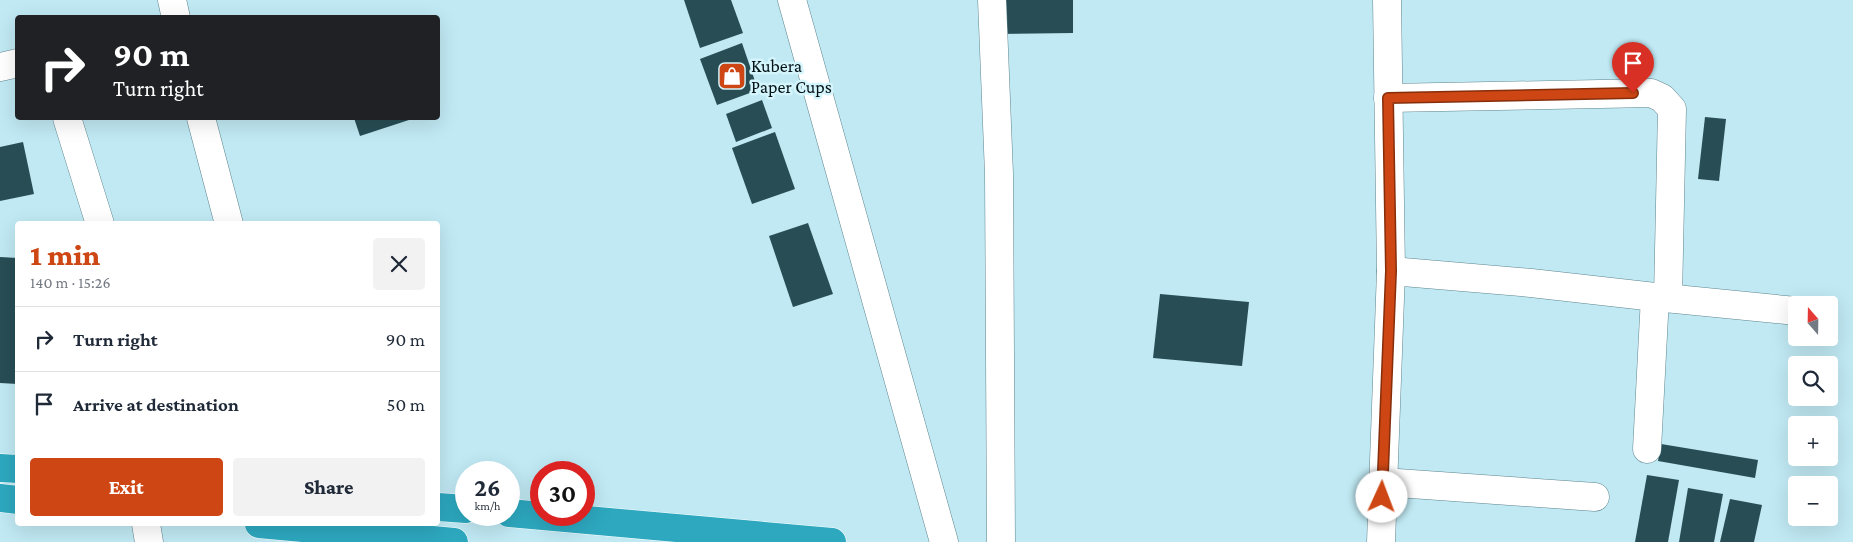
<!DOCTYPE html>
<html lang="en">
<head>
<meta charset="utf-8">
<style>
  body { margin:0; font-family:"Crimson Pro",serif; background:#f2f2f3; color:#1f2937; height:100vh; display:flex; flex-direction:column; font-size:19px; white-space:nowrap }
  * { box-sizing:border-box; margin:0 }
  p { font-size:16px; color:#747a83 }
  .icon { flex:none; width:28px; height:28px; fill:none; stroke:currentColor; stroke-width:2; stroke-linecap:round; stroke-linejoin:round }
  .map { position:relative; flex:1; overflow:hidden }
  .drawer { position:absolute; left:15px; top:221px; width:425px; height:305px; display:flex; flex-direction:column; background:#fff; border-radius:5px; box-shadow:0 5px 20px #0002 }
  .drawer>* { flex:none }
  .hud { position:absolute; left:15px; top:15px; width:425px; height:105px; border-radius:5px; box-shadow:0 5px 20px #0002; background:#202124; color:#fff; overflow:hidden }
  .needle { width:32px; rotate:340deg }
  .tools { position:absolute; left:1788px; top:296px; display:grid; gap:10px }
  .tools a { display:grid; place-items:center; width:50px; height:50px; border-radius:5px; background:#fff; box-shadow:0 5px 20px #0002; font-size:25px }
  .speed { position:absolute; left:455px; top:461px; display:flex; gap:10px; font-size:25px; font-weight:700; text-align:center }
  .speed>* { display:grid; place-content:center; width:65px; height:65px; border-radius:50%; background:#fff; box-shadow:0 5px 20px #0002; line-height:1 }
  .speed small { font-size:12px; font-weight:400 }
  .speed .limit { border:8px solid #d22; background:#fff; color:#111 }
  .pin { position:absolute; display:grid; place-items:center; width:42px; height:42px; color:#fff; margin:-51px -21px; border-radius:50% 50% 50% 0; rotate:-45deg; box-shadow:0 0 5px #0007 }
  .pin .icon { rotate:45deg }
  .me { position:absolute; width:55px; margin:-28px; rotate:2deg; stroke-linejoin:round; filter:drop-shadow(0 0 4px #0008) }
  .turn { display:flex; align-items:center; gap:18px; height:105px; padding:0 15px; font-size:22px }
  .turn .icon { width:65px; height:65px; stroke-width:2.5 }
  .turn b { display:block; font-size:35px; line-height:42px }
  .round { display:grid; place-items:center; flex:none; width:52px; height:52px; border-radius:5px; background:#f2f2f3 }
  .summary { display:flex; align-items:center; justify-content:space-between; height:85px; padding:0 15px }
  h1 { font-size:30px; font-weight:800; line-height:38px; color:#cd4613 }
  .primary-button { display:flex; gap:10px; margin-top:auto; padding:10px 15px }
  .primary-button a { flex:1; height:58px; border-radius:5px; background:#cd4613; color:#fff; font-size:20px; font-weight:800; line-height:58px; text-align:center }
  .primary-button a+a { background:#f2f2f3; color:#1f2937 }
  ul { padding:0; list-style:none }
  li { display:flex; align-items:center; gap:15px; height:65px; padding:0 15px; border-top:1px solid #e0e1e3 }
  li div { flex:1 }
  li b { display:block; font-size:19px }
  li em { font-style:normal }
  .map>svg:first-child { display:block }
</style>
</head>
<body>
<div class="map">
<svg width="1853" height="542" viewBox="0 0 1853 542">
  <rect width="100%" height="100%" fill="#c0e9f3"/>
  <g fill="#284d55">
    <polygon points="684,0 731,0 743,33 700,48"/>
    <polygon points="994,0 1073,0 1073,33 995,34"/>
    <polygon points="742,43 758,90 717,105 700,59"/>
    <polygon points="762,100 772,128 736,142 726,114"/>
    <polygon points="1705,117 1726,119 1719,181 1698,179"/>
    <polygon points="354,118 415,118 360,136"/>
    <polygon points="775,132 795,189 752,204 732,148"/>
    <polygon points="23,142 34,194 0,201 0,147"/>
    <polygon points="808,223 833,294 793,307 769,236"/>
    <polygon points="0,257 18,258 18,384 0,383"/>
    <polygon points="1160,294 1249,302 1242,366 1153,358"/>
    <polygon points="1661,444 1758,460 1755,478 1658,461"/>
    <polygon points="1647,475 1679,480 1668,542 1635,542"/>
    <polygon points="1688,488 1723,494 1714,542 1679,542"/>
    <polygon points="1730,499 1762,505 1754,542 1720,542"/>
  </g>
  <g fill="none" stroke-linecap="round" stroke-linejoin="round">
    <defs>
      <g id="street">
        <polyline points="172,0 176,18"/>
        <polyline points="792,0 944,542"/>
        <polyline points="992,0 999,174 1001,542"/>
        <polyline points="0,67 18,63"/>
        <polyline points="1388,98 1651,93 1662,98 1672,109 1668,298"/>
        <polyline points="67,118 100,224"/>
        <polyline points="201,118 229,224"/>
        <polyline points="1391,271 1531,283 1655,297 1796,311"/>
        <polyline points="1647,449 1655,297"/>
        <polyline points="1383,482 1595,497"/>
        <polyline points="146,524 149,542"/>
        <polyline points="1381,542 1391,271 1387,0"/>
      </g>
      <g id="highway">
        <polyline points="0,468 18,469"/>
        <polyline points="0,498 18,500"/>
        <polyline points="438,507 466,509"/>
        <polyline points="509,513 832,542"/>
        <polyline points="259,524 454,542"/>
      </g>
    </defs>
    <use href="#street" stroke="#5f858e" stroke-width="29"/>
    <use href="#highway" stroke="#fff" stroke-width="29"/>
    <use href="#street" stroke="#fff" stroke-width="28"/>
    <use href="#highway" stroke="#2da8bf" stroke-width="28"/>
  </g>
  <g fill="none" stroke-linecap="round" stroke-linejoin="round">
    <defs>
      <polyline id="route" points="1382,497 1391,271 1388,98 1633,93"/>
    </defs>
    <use href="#route" stroke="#852e0c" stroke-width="12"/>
    <use href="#route" stroke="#cd4613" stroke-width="9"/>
  </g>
  <defs>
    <symbol id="shop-square" viewBox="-11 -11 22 22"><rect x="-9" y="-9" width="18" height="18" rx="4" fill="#cd4613" stroke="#d4f5fc"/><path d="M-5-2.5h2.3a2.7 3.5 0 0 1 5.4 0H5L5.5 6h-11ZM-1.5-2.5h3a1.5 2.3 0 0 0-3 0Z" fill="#fff"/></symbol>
  </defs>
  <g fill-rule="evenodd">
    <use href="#shop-square" x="716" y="60" width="32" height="32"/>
  </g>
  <g text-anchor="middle" stroke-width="5" stroke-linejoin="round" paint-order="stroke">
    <g font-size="18" fill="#041115" stroke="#d4f5fc" text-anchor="start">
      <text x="751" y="72">Kubera<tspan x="751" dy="21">Paper Cups</tspan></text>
    </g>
  </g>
</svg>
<div class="tools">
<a><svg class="needle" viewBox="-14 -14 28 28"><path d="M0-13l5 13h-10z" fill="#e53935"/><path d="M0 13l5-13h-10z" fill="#747a83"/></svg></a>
<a><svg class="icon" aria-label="search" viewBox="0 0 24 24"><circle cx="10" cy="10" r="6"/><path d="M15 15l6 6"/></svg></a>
<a>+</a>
<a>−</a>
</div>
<div class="speed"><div>26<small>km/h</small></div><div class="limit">30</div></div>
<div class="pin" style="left:1633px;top:93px;background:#d93025"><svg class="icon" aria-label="arrive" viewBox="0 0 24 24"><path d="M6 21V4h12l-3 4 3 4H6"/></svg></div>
<svg class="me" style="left:1382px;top:497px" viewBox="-20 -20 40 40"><circle r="19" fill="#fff"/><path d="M0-13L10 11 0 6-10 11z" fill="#cd4613"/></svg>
<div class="hud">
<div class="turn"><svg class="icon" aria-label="right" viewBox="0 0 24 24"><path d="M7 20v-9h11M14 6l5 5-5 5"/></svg><div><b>90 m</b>Turn right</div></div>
</div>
<section class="drawer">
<div class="summary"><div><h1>1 min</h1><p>140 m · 15:26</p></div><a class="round"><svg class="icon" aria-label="close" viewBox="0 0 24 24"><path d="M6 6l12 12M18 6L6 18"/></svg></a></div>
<ul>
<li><svg class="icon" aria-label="right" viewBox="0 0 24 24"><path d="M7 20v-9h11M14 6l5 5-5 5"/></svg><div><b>Turn right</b></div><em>90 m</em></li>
<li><svg class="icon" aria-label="arrive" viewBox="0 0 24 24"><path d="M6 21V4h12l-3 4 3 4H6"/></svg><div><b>Arrive at destination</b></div><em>50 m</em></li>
</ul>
<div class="primary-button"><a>Exit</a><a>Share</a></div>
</section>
</div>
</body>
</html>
